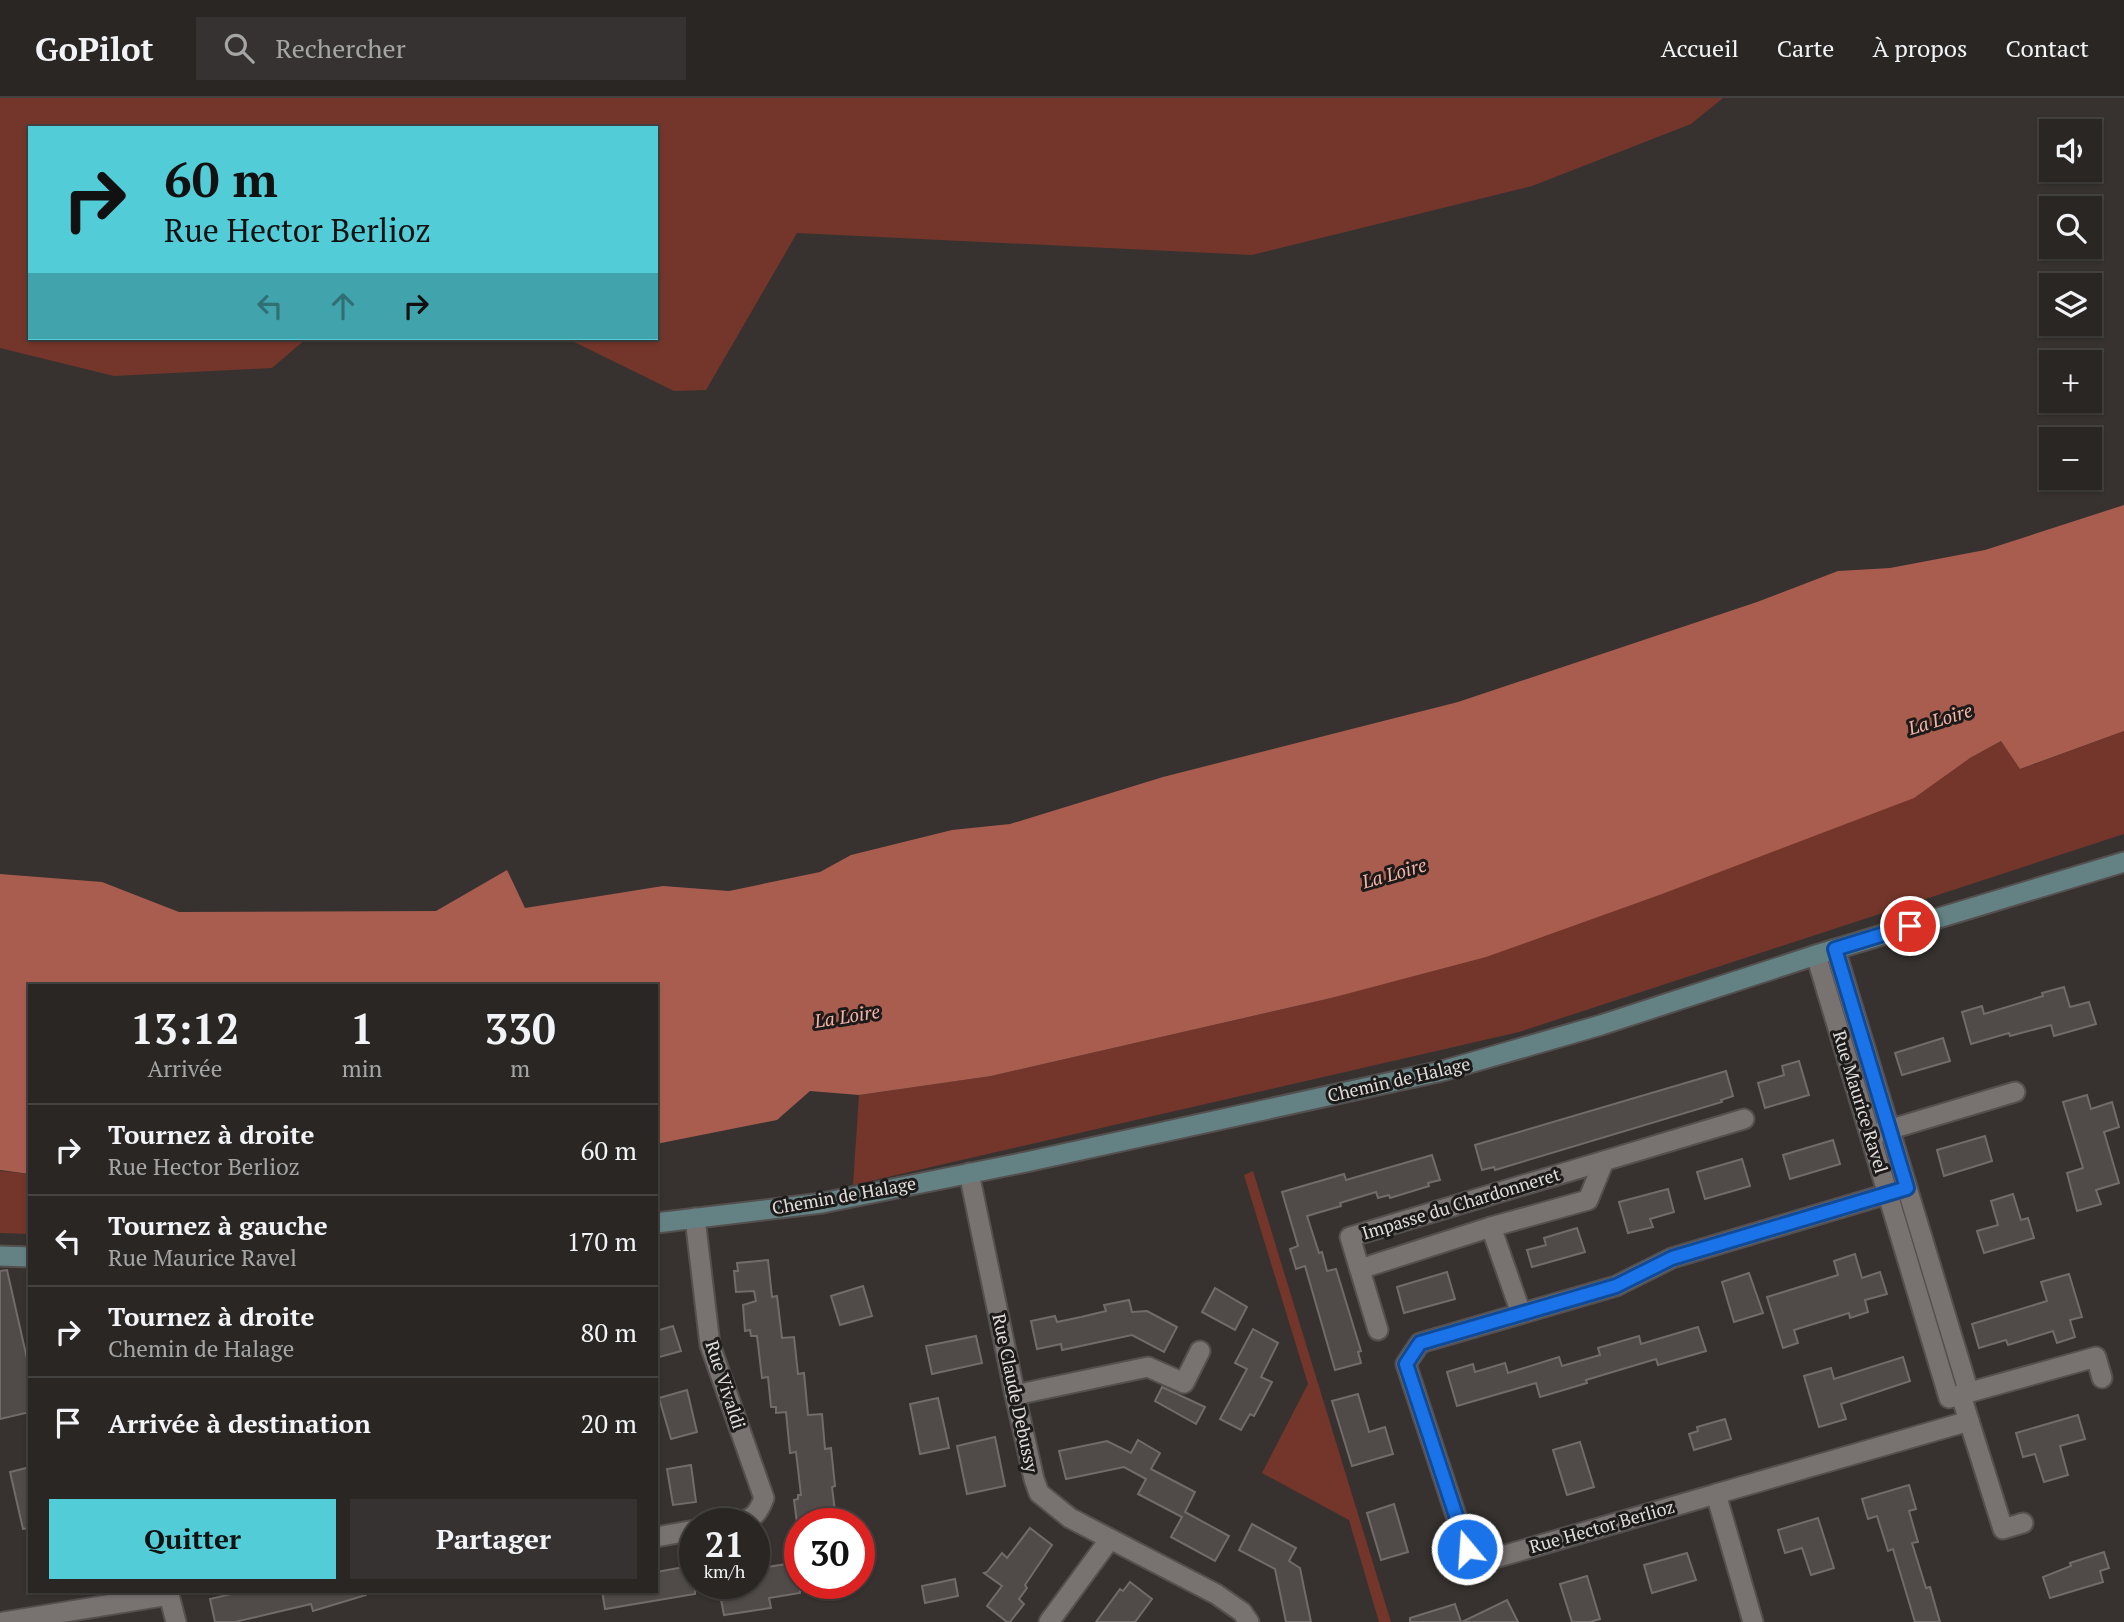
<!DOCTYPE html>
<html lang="fr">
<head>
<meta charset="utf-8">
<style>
  body { margin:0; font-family:"PT Serif",serif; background:#353231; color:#f1f3f6; height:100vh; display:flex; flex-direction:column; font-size:26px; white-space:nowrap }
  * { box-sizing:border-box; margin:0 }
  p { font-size:23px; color:#a5a5a6 }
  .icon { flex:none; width:38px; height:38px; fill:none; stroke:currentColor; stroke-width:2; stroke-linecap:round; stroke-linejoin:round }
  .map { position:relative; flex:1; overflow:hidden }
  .details { position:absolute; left:28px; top:886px; width:630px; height:609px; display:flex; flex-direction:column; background:#292624; border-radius:0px; box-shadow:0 2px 5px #0004,0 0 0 2px #454341 }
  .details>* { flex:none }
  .banner { position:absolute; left:28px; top:28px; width:630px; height:214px; border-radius:0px; box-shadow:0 2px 5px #0004,0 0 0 2px #454341; background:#52ccd6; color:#111; overflow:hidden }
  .fabs { position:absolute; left:2039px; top:21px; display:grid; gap:14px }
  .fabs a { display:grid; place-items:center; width:63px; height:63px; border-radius:0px; background:#292624; box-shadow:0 2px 5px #0004,0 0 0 2px #454341; font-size:35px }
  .speed { position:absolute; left:679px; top:1410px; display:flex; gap:14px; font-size:35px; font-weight:700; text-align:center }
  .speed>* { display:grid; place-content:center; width:91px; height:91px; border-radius:50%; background:#292624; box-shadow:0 2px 5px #0004,0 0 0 2px #454341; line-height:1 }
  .speed small { font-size:18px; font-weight:400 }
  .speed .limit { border:10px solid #d22; background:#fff; color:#111 }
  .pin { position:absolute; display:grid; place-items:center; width:60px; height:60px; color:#fff; margin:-30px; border:4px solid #fff; border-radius:50%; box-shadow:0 2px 7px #0007 }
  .me { position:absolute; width:77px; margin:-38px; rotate:342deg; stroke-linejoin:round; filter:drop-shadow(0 0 5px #0008) }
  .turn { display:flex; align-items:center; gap:24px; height:147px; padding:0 21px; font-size:32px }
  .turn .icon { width:91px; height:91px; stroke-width:2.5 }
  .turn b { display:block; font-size:49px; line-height:60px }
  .lanes { display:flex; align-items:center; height:66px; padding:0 21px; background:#0003; justify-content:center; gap:35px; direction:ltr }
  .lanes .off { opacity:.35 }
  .eta { display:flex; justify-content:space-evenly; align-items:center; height:119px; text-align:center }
  .eta b { font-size:42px; font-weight:700; line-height:49px }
  .cta { display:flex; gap:14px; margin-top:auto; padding:14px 21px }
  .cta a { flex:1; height:80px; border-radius:0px; background:#52ccd6; color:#111; font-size:28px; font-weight:700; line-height:80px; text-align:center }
  .cta a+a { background:#353231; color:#f1f3f6 }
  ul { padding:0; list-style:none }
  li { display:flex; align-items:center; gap:21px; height:91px; padding:0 21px; border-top:2px solid #454341 }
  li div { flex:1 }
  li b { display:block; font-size:26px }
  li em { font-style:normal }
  header { display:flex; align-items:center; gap:42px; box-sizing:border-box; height:98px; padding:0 35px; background:#292624; border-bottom:2px solid #454341 }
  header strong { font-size:33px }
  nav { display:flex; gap:38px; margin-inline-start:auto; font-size:24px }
  .search { width:490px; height:63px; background:#353231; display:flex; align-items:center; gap:18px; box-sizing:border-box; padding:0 24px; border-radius:0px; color:#a5a5a6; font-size:26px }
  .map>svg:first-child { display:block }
</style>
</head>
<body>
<header>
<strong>GoPilot</strong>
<div class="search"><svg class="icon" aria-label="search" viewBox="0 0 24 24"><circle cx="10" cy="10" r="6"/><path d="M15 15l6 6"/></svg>Rechercher</div>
<nav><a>Accueil</a><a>Carte</a><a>À propos</a><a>Contact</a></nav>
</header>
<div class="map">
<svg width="2124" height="1524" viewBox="0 0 2124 1524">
  <rect width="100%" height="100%" fill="#373230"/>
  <g fill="#74362b">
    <polygon points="0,0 1723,0 1691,26 1532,88 1252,157 797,135 706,292 674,293 566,240 656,240 656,30 30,30 30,240 307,240 272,270 114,278 0,250"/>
    <polygon points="2124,633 2124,736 1519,934 853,1087 859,997 991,978 1331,900 1970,660 2001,643 2021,671"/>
    <polygon points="0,1073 30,1076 30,1136 0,1135"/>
    <polygon points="1253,1073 1391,1524 1379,1524 1349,1422 1262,1375 1308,1286 1244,1077"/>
  </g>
  <polygon fill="#a85d4f" points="2124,407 2124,633 2020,671 2001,643 1970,660 1914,700 1662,796 1486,859 1331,900 991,978 859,997 810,993 777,1022 656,1046 656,887 30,887 30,1076 0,1072 0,776 102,784 179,814 436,813 507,772 525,810 663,788 729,793 820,774 851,757 952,732 1010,726 1163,679 1458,604 1757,504 1838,473 1890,470 1985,452"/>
  <g fill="#504a49" stroke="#716b6a" stroke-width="2">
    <polygon points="2064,889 2070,909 2089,904 2096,926 2054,938 2051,927 2010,938 2009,935 1971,946 1962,914 1982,908 1984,916 2043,898 2042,895"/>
    <polygon points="1943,940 1950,963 1902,977 1895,955"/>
    <polygon points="1799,963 1809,997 1765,1010 1758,985 1784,977 1782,968"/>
    <polygon points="1726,973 1733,998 1721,1002 1722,1004 1495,1072 1494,1069 1482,1072 1475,1047"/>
    <polygon points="2087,997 2091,1011 2112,1004 2119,1029 2104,1034 2119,1085 2096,1092 2101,1106 2077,1113 2067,1075 2083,1070 2063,1004"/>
    <polygon points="1985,1038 1992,1063 1944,1078 1937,1052"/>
    <polygon points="1833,1042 1840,1066 1790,1081 1783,1057"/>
    <polygon points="1432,1057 1440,1082 1428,1085 1429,1088 1390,1100 1389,1097 1378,1100 1376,1094 1340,1105 1341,1108 1307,1118 1319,1155 1322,1154 1327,1173 1336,1171 1361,1253 1358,1254 1361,1265 1335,1272 1305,1168 1296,1171 1290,1151 1298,1148 1282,1094 1344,1076 1346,1082"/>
    <polygon points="1742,1061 1750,1088 1705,1101 1697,1074"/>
    <polygon points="1668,1091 1674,1114 1650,1121 1653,1129 1628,1135 1619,1104"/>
    <polygon points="2013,1096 2021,1122 2028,1120 2034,1140 1984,1155 1977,1133 1998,1127 1991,1103"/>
    <polygon points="1577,1130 1585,1154 1532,1169 1527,1152 1546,1147 1544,1140"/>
    <polygon points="1855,1156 1862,1180 1880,1174 1887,1196 1865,1202 1868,1214 1850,1220 1849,1215 1794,1232 1798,1245 1783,1250 1767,1199 1838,1177 1834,1163"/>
    <polygon points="768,1162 772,1199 777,1198 782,1240 794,1239 798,1276 804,1275 808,1317 822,1316 825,1351 831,1350 835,1388 832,1389 836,1421 797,1425 794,1402 798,1401 798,1397 801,1397 796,1354 790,1355 786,1314 776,1315 776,1309 771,1309 768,1279 762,1280 757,1238 751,1238 750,1232 745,1233 743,1207 756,1203 754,1193 736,1194 734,1173 738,1173 737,1165"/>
    <polygon points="7,1172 30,1274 30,1314 0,1321 0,1173"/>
    <polygon points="1447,1174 1455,1201 1404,1215 1397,1189"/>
    <polygon points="1749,1175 1763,1215 1734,1224 1722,1184"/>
    <polygon points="2069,1176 2082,1219 2070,1222 2075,1239 2057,1245 2053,1233 2008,1247 2006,1242 1979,1250 1972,1226 2047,1203 2041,1184"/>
    <polygon points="863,1188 872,1218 840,1227 831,1198"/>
    <polygon points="1215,1190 1247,1209 1235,1232 1202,1214"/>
    <polygon points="1129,1202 1132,1214 1147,1213 1177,1229 1164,1254 1132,1237 1062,1252 1061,1246 1037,1251 1031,1223 1055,1218 1057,1224 1081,1219 1106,1213 1104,1207"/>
    <polygon points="673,1228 681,1253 656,1260 656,1233"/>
    <polygon points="1698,1229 1706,1253 1658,1267 1656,1261 1586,1282 1587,1285 1540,1299 1536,1285 1457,1308 1447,1274 1473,1266 1475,1274 1505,1265 1508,1275 1559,1259 1562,1268 1600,1257 1598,1250 1639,1238 1641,1246"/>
    <polygon points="1253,1231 1278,1245 1261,1279 1272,1284 1254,1318 1250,1316 1241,1332 1220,1321 1247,1271 1235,1265"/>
    <polygon points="976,1238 982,1265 932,1276 926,1248"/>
    <polygon points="1903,1259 1910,1283 1841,1306 1846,1321 1819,1329 1804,1278 1831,1270 1834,1281"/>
    <polygon points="1162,1289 1205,1309 1196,1326 1155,1303"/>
    <polygon points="687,1292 697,1334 671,1341 659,1300"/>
    <polygon points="1358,1296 1369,1334 1385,1329 1393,1356 1352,1368 1332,1303"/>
    <polygon points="938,1300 949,1350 920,1356 910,1306"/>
    <polygon points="2078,1317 2085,1341 2060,1348 2068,1377 2044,1384 2035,1356 2023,1359 2016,1335"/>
    <polygon points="1725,1321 1731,1341 1694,1352 1689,1336 1698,1333 1697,1329"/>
    <polygon points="995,1339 1005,1388 967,1396 957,1348"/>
    <polygon points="1138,1342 1160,1355 1151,1371 1195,1394 1185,1414 1229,1438 1215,1463 1171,1439 1182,1419 1138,1396 1146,1381 1124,1369 1066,1381 1059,1353 1107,1343 1131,1355"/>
    <polygon points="1580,1344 1594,1389 1567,1397 1553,1352"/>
    <polygon points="691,1367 696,1404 673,1407 667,1371"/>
    <polygon points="30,1369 30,1430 23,1431 10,1374"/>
    <polygon points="1909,1387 1916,1411 1909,1413 1918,1444 1912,1445 1926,1490 1930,1489 1940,1524 1915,1524 1893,1451 1888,1453 1877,1418 1868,1421 1862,1401"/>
    <polygon points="1394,1406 1408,1454 1381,1462 1367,1415"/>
    <polygon points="1818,1420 1834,1470 1811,1477 1802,1450 1785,1455 1778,1432"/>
    <polygon points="1252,1426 1296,1450 1289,1463 1300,1470 1311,1524 1286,1524 1275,1471 1239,1452"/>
    <polygon points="1030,1430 1052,1447 1025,1487 1027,1490 1019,1501 1024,1506 1010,1524 1007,1524 987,1508 1002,1488 984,1475 987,1474 1002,1455 1007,1460"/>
    <polygon points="2104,1454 2109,1470 2100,1473 2103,1484 2050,1500 2043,1479 2071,1468 2070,1465"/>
    <polygon points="1687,1455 1696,1482 1652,1495 1644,1467"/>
    <polygon points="800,1464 800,1495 769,1500 771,1510 724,1517 718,1486 754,1486 754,1471"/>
    <polygon points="695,1467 695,1496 605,1511 602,1493 656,1493 656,1474"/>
    <polygon points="1587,1478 1600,1521 1590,1524 1572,1524 1560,1486"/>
    <polygon points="955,1481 958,1498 925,1505 922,1488"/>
    <polygon points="1130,1484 1152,1501 1135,1524 1096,1524 1120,1491 1123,1493"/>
    <polygon points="244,1493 366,1493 366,1497 313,1513 311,1506 235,1524 215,1524 210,1501"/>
    <polygon points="1507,1502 1518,1524 1462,1524"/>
    <polygon points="1455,1506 1461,1524 1410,1524 1410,1520"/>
  </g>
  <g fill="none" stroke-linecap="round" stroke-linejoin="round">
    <defs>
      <g id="minor">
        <polyline points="1835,851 1969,1295"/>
        <polyline points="1816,857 1949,1300 2096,1259 2102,1280"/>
        <polyline points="1878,1035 2015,994"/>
        <polyline points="969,1075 1015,1297 1034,1381 1039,1395 1070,1420 1216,1496 1242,1514 1249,1524"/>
        <path d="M695 1120 710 1247 764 1400C756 1422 749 1422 727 1426"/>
        <polyline points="1491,1129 1521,1215"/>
        <polyline points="1360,1171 1491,1129 1588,1102 1604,1063"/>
        <polyline points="1378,1232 1350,1139 1744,1021"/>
        <polyline points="1015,1297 1148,1269 1184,1285 1200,1253"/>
        <polyline points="1969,1323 2003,1431 2023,1425"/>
        <polyline points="1716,1396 1485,1463 1467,1451 1406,1266 1420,1245 1616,1188 1672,1160 1907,1090"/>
        <polyline points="656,1439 695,1432"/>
        <polyline points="168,1493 176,1524"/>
        <polyline points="4,1524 169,1497"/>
        <polyline points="1049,1524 1110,1441"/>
        <polyline points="1753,1524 1716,1396 1969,1323 1961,1297"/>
      </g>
      <g id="secondary">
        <polyline points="656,1125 822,1105 1026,1064 1442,973 1601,927 1816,857 2124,764"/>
        <polyline points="0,1158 30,1159"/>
      </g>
    </defs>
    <use href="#minor" stroke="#54504f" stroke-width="23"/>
    <use href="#secondary" stroke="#54504f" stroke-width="23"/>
    <use href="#minor" stroke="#787271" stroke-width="19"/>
    <use href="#secondary" stroke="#648284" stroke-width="19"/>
  </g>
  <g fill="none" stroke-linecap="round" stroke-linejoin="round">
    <defs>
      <polyline id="route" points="1467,1451 1406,1266 1420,1245 1616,1188 1672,1160 1907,1090 1835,851 1910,828"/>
    </defs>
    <use href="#route" stroke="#114b97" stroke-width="18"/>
    <use href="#route" stroke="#1a73e8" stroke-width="12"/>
  </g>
  <g text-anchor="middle" stroke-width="6" stroke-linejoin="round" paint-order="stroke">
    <g font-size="18" fill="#e0dddc" stroke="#1d1a1a">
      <text transform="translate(1399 982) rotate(-13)" y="6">Chemin de Halage</text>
      <text transform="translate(1860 1004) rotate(73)" y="6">Rue Maurice Ravel</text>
      <text transform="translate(844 1098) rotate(-10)" y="6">Chemin de Halage</text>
      <text transform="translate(1461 1106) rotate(-17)" y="6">Impasse du Chardonneret</text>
      <text transform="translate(725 1287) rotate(72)" y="6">Rue Vivaldi</text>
      <text transform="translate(1015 1295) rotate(78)" y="6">Rue Claude Debussy</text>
      <text transform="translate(1602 1429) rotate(-16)" y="6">Rue Hector Berlioz</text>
    </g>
    <g font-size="19" font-style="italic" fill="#f4b3a6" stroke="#1d1a1a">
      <text transform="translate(1940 621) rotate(-17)" y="7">La Loire</text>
      <text transform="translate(1394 775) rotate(-16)" y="7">La Loire</text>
      <text transform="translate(847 918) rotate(-9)" y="7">La Loire</text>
    </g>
  </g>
</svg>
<div class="fabs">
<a><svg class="icon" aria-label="sound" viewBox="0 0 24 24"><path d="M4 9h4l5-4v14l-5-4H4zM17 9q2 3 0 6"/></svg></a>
<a><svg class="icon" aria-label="search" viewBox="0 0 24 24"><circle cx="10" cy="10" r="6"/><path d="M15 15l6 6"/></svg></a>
<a><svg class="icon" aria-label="layers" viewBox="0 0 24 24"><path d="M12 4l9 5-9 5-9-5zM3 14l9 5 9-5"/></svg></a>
<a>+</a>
<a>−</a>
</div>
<div class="speed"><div>21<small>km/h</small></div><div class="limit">30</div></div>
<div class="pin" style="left:1910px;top:828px;background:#d93025"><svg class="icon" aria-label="arrive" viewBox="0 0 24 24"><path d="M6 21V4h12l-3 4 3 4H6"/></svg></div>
<svg class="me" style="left:1467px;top:1451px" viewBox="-20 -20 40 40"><circle r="17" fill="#1a73e8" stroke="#fff" stroke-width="3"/><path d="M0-11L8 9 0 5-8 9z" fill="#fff"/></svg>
<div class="banner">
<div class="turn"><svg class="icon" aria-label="right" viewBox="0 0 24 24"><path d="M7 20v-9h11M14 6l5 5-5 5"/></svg><div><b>60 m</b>Rue Hector Berlioz</div></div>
<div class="lanes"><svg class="icon off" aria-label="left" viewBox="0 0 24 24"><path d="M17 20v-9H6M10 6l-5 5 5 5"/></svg><svg class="icon off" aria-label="ahead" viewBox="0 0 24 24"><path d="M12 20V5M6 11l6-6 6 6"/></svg><svg class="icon" aria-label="right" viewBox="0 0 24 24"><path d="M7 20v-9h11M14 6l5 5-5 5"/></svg></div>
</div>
<section class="details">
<div class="eta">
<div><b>13:12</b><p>Arrivée</p></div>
<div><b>1</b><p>min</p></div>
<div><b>330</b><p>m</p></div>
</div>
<ul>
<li><svg class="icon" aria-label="right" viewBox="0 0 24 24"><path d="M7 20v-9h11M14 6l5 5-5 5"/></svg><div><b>Tournez à droite</b><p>Rue Hector Berlioz</p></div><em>60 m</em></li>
<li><svg class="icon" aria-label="left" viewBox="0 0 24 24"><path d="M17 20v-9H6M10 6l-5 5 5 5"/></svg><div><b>Tournez à gauche</b><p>Rue Maurice Ravel</p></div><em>170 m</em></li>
<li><svg class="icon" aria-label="right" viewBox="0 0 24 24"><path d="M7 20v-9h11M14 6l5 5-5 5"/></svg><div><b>Tournez à droite</b><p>Chemin de Halage</p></div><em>80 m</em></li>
<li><svg class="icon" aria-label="arrive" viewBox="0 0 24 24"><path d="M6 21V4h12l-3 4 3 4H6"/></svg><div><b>Arrivée à destination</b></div><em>20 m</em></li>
</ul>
<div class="cta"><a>Quitter</a><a>Partager</a></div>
</section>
</div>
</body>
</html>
